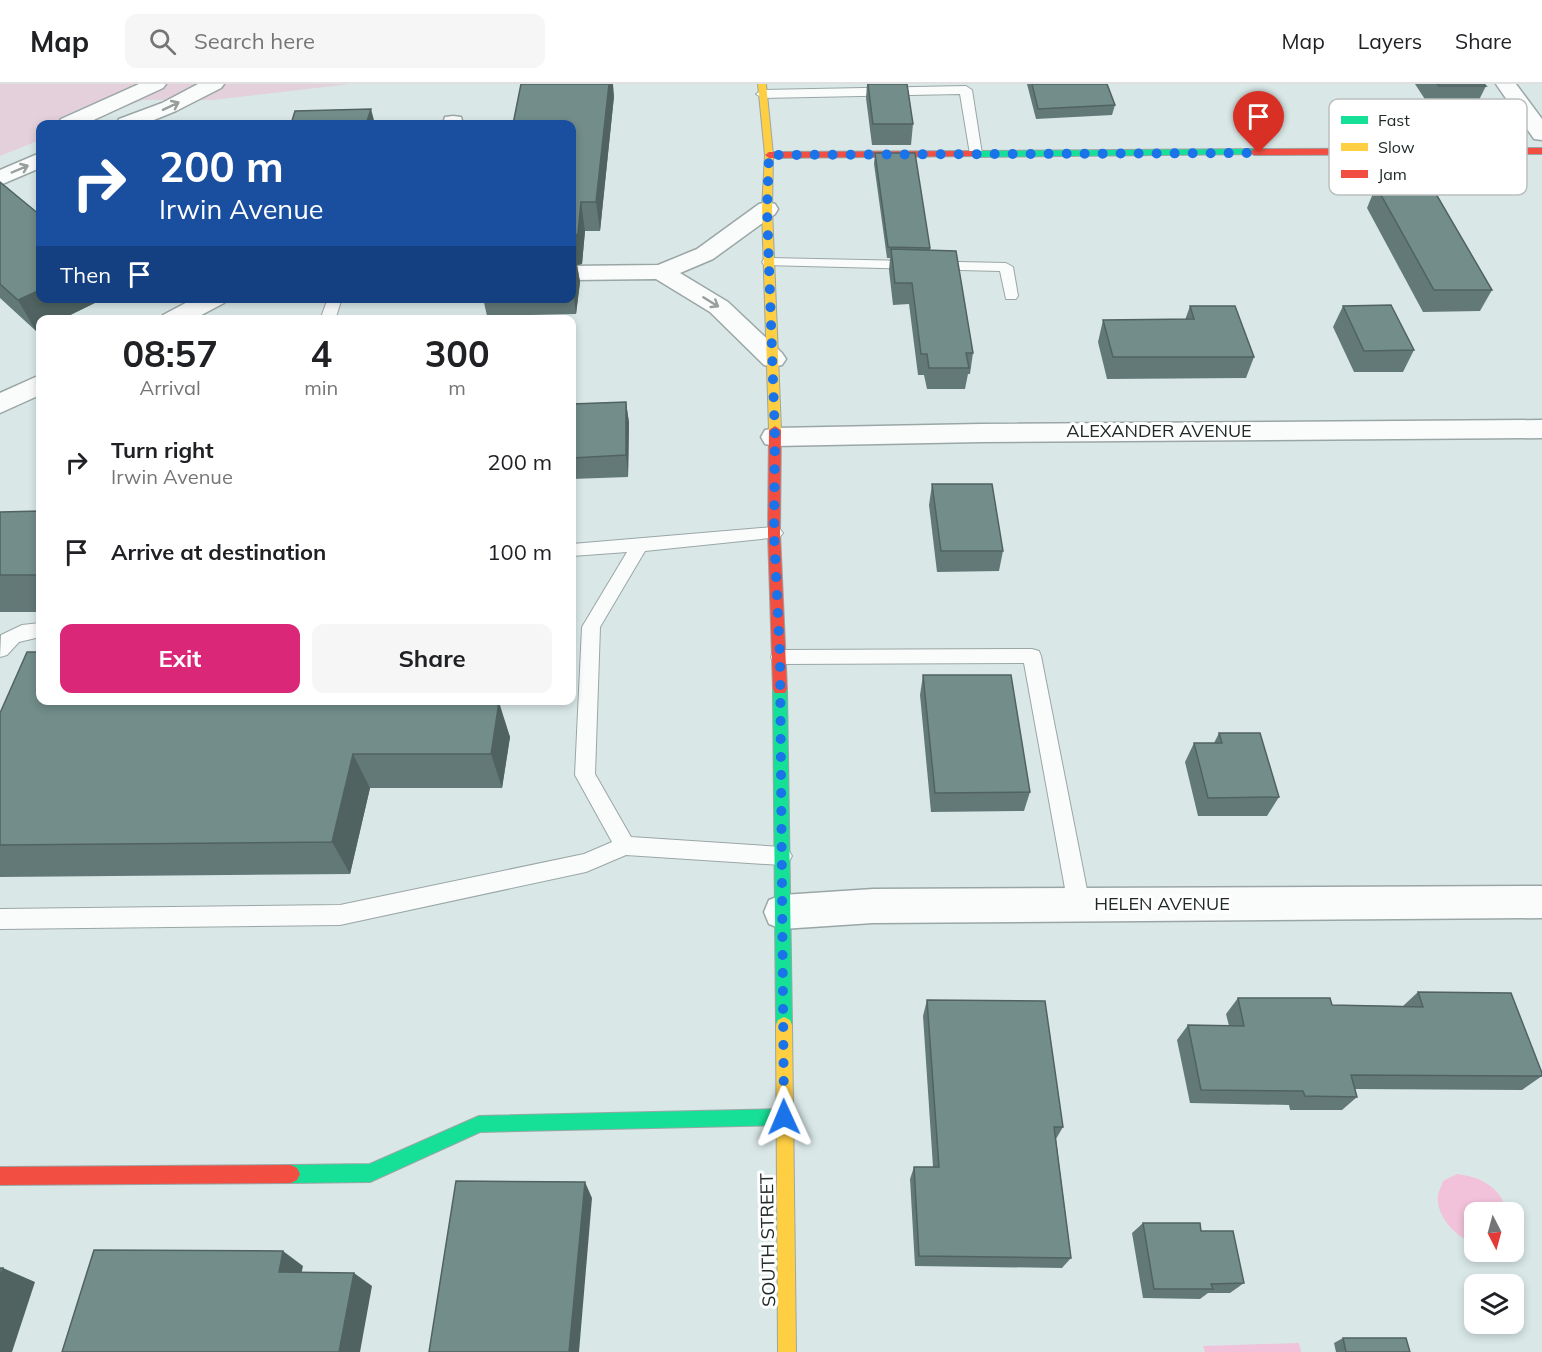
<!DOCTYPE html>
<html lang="en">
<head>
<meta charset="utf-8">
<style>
  body { margin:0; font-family:Mulish,sans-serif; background:#f6f6f6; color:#202124; height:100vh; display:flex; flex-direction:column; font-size:22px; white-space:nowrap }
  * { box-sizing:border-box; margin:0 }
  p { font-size:20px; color:#757577 }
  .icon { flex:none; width:33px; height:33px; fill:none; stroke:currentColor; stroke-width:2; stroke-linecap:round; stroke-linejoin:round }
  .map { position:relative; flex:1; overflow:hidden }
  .sheet { position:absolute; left:36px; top:231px; width:540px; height:390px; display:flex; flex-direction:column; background:#fff; border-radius:12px; box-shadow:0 3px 9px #0003 }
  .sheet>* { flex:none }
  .banner { position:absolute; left:36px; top:36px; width:540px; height:183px; border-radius:12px; box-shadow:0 3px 9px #0003; background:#1a4fa0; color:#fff; overflow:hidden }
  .needle { width:39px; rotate:174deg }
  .tools { position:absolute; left:1464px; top:1118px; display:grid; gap:12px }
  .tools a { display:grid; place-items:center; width:60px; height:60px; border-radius:12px; background:#fff; box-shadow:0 3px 9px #0003; font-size:30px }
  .pin { position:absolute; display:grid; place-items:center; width:51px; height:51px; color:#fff; margin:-62px -26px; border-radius:50% 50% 50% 0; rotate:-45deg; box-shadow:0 0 6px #0007 }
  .pin .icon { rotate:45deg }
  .me { position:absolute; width:66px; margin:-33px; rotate:359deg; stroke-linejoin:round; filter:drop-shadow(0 0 4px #0008) }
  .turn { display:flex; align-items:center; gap:21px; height:126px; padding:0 24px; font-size:27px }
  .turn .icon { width:78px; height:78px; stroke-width:2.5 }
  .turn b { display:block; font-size:42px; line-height:51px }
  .then { display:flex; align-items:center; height:57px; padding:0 24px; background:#0003; gap:12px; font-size:22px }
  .eta { display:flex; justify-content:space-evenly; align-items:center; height:102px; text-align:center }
  .eta b { font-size:36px; font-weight:700; line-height:42px }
  .primary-button { display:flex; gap:12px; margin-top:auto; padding:12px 24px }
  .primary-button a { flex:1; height:69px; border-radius:12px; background:#db2777; color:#fff; font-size:24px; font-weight:700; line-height:69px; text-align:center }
  .primary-button a+a { background:#f6f6f6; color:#202124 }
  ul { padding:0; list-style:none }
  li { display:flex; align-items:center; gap:18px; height:90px; padding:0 24px }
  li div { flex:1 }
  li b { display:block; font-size:22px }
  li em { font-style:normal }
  header { display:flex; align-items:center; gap:36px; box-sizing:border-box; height:84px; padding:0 30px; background:#fff; border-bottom:2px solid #e0e0e0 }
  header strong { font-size:28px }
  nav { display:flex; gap:33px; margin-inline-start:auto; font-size:21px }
  .search { width:420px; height:54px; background:#f6f6f6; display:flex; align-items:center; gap:15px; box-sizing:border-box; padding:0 21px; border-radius:12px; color:#757577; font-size:22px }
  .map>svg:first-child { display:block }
</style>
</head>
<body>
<header>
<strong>Map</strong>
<div class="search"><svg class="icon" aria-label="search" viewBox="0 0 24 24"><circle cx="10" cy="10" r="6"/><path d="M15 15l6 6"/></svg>Search here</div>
<nav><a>Map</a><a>Layers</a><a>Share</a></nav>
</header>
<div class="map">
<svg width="1542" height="1268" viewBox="0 0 1542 1268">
  <rect width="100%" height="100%" fill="#d9e8e7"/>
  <polygon fill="#e3d0db" points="0,0 350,0 213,16 143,16 81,40 40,40 40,56 0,72"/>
  <g fill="#f1c2da">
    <path d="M1457 1090C1481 1093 1501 1103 1507 1128H1474V1158C1456 1155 1435 1130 1438 1111 1439 1106 1442 1101 1443 1097Z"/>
    <polygon points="1299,1259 1301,1268 1205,1268 1203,1262"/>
  </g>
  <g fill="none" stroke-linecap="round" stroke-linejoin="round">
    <defs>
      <g id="lane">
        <polygon points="966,2 972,6 982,70 976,74 970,70 960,10 762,14 756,10 762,6"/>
        <polygon points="769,174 1006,179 1013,183 1018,212 1016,215 1006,215 1000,187 764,181 762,178 764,175"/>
        <polygon points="328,214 342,214 335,236 320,236"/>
        <polygon points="774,443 780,445 783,449 780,453 645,467 600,543 595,690 631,753 781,763 788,765 792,772 788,779 781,781 626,771 586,788 340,841 0,845 0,825 340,821 584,770 612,758 575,691 582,543 627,468 572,472 572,460"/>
        <polygon points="40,539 40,553 19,558 7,571 0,573 1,551 22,541"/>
        <polygon points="1032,565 1039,567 1041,572 1090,821 1087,828 1079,831 1071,828 1068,821 1024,579 780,580 773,578 771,573 773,568 780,566"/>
      </g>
      <g id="street">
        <polygon points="139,0 166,0 163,4 85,40 58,40 61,35"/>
        <polygon points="198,0 224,0 221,4 176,27 144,40 116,40 119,35 162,19"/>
        <polygon points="1496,0 1516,0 1542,35 1542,56 1534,55"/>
        <polygon points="453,32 461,33 463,40 443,40 445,33"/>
        <polygon points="40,69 40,84 0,101 0,86"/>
        <polygon points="767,118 775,120 778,125 775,130 713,175 680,189 728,218 782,269 786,275 782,281 773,283 764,281 710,228 656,195 572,196 572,182 658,181 697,165 759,120"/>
        <polygon points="195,214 227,214 224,219 192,236 160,236 163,231"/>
        <polygon points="40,291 40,311 0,329 0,309"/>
        <polygon points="1542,336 1542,354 981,358 775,362 765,360 761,353 765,346 775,344 981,340"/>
        <polygon points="1542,802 1542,834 873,839 782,845 769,840 764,828 769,816 782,811 873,805"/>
      </g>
      <g id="fast">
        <polygon points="1254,65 1257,66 1257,70 977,73 973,70 977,67"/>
        <polygon points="780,600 785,601 787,605 792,941 790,946 784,949 778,946 776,941 773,605 775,601"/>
        <polygon points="784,1025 790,1027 792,1033 790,1039 784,1041 480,1048 370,1098 291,1099 285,1096 282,1090 285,1084 291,1081 370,1080 479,1032"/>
      </g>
      <g id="slow">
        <polygon points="758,0 766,0 773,71 772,125 781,346 775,350 769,346 762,125 765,71"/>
        <polygon points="784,933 790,936 792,941 796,1268 778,1268 776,941 778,936"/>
      </g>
      <g id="jam">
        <polygon points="1542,64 1542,70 1254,71 1250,68 1254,65"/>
        <polygon points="977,67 980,68 980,72 769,74 765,71 769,68"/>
        <polygon points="775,342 781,346 780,449 787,605 785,609 775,609 773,605 768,449 769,346"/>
        <polygon points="291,1081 297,1084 300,1090 297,1096 291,1099 0,1101 0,1083"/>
      </g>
    </defs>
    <use href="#lane" stroke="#9aa6a5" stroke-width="2"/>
    <use href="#street" stroke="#9aa6a5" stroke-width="3"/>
    <use href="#fast" stroke="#9aa6a5" stroke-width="2"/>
    <use href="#slow" stroke="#9aa6a5" stroke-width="2"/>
    <use href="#jam" stroke="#9aa6a5" stroke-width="2"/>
    <use href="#lane" fill="#f9fcfb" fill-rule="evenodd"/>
    <use href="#street" fill="#f9fcfb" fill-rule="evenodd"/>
    <use href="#fast" fill="#16e098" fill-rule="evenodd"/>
    <use href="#slow" fill="#ffcf43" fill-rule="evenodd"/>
    <use href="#jam" fill="#f24e42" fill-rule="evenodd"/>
  </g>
  <g fill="#637978">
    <polygon points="867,0 907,0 913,40 911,61 872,61 866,14"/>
    <polygon points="1027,0 1107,0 1115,21 1112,31 1036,35"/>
    <polygon points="1415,0 1484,0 1486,2 1476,22 1430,23"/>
    <polygon points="614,12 600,147 585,147 582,180 577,181 580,198 576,230 487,232 483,214 572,214 572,40"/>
    <polygon points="875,69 930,164 930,166 973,269 970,290 968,290 965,305 927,305 924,291 918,291 909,220 893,221 889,186 890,174 887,174 874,80"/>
    <polygon points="0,98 40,214 105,214 60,236 40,236 40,245 36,247 0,214"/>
    <polygon points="1376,102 1492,206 1480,227 1423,228 1367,124"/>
    <polygon points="1190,222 1254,273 1246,294 1107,295 1098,258 1103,236 1185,236"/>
    <polygon points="1343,222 1414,266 1403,288 1354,288 1333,243"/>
    <polygon points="626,318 629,339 628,393 572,395 572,320"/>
    <polygon points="932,400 1003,467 999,487 937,488 929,421"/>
    <polygon points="40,427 40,528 0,528 0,428"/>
    <polygon points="923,591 1030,708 1024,727 931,728 920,611"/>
    <polygon points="495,618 510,653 502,704 370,704 350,790 0,793 0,629"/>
    <polygon points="1219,649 1279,713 1267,732 1198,732 1185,678 1194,659 1214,659"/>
    <polygon points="1418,908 1542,989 1542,992 1522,1006 1355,1005 1357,1013 1342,1026 1290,1026 1289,1021 1190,1019 1177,956 1188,941 1229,942 1226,930 1238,914 1332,921 1403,922"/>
    <polygon points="927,916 1063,1043 1056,1055 1071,1174 1062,1184 915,1182 910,1095 914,1083 933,1083 923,932"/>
    <polygon points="1143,1139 1201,1147 1244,1199 1230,1209 1208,1209 1200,1215 1143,1214 1132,1149"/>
    <polygon points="1343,1254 1410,1268 1336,1268 1334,1259"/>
  </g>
  <g fill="#506361">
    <polygon points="609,0 613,0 614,12 600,147 596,118"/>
    <polygon points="371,25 375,40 366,40"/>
    <polygon points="581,118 585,147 582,180 577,181 580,198 576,230 572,200 572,152"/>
    <polygon points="40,206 40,214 105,214 60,236 40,236 40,245 36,247 18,216"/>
    <polygon points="626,318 629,339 628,393 626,371"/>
    <polygon points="478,616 495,616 490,653"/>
    <polygon points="499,618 510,653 502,704 491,670"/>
    <polygon points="353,670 370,704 350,790 332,758"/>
    <polygon points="585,1098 592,1114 579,1268 569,1268"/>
    <polygon points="283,1167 303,1182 299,1201 279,1188"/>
    <polygon points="3,1184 35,1198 12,1268 0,1268 0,1194"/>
    <polygon points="354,1189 372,1202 360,1268 339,1268"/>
  </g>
  <g fill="#738d8b" stroke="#506361" stroke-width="1.5">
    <polygon points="521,0 609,0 596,118 581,118 578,150 572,152 572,40 513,40"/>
    <polygon points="868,0 907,0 913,40 873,40"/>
    <polygon points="1032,0 1107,0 1115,21 1038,25"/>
    <polygon points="1437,0 1484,0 1486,2 1439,2"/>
    <polygon points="371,25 366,40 291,40 295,27"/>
    <polygon points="875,69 915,69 930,164 888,163"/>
    <polygon points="0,98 40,131 40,206 18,216 0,200"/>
    <polygon points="1376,102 1432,103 1492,206 1434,206"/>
    <polygon points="891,165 956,167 973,269 966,269 969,284 929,284 927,270 921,270 912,199 895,199"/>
    <polygon points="572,169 576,169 572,200"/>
    <polygon points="1391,221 1414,266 1364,267 1343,222"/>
    <polygon points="1190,222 1235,222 1254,273 1113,273 1103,236 1194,235"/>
    <polygon points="626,318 626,371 572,374 572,320"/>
    <polygon points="932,400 992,400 1003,467 941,467"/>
    <polygon points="40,427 40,491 0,491 0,428"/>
    <polygon points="27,568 40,568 40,616 478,616 478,618 499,618 491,670 353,670 332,758 0,761 0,629"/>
    <polygon points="923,591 1011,591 1030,708 935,709"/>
    <polygon points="1219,649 1260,649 1279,713 1208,714 1194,659 1222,659"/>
    <polygon points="1418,908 1511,909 1542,989 1542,992 1351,991 1357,1013 1305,1012 1303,1007 1201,1006 1188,941 1244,942 1238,914 1330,914 1332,921 1423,923"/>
    <polygon points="927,916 1045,917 1063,1043 1054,1043 1071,1174 919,1172 914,1083 939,1083"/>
    <polygon points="456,1097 585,1098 569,1268 429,1268"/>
    <polygon points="1143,1139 1200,1139 1201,1147 1233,1147 1244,1199 1211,1200 1213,1205 1154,1205"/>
    <polygon points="94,1166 283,1167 279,1188 354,1189 339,1268 62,1268"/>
    <polygon points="0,1184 3,1184 0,1194"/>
    <polygon points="1343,1254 1406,1254 1410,1268 1346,1268"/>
  </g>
  <defs><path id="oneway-shaft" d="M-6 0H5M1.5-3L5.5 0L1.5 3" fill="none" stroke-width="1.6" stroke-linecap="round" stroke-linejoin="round" transform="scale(1.5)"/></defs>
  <g stroke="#979e9c">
    <use href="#oneway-shaft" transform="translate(171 22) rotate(-25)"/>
    <use href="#oneway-shaft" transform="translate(20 85) rotate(-23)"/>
    <use href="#oneway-shaft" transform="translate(711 218) rotate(32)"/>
  </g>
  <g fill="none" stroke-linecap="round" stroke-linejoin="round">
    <polyline stroke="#1a73e8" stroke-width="10" stroke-dasharray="0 18" points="784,1033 780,573 774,449 775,353 767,125 769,71 1259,69"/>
  </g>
  <g text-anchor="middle" stroke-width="6" stroke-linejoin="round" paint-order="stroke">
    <g font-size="18" fill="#202a29" stroke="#fff">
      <text x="1159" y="353">ALEXANDER AVENUE</text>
      <text x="1162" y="826">HELEN AVENUE</text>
      <text transform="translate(768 1156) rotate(-91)" y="6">SOUTH STREET</text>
    </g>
  </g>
  <rect x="1329" y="15" width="198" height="96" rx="9" fill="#fff" stroke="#bcbfbf" stroke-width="1.5"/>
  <rect x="1341" y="32" width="27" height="8" fill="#16e098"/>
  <rect x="1341" y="59" width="27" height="8" fill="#ffcf43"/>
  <rect x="1341" y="86" width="27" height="8" fill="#f24e42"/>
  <g font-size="16" fill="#202a29">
    <text x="1378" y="42">Fast</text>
    <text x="1378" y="69">Slow</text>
    <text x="1378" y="96">Jam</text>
  </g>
</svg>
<div class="tools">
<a><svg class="needle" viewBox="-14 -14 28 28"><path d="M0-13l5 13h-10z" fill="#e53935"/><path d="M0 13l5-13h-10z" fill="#757577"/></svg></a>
<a><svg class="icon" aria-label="layers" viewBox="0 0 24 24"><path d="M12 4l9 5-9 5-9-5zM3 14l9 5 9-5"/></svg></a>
</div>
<div class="pin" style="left:1259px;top:69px;background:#d93025"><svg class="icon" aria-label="arrive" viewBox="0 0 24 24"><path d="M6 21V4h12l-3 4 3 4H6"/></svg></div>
<svg class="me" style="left:784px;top:1033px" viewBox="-20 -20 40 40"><path d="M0-17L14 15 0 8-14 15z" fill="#1a73e8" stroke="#fff" stroke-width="4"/></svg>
<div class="banner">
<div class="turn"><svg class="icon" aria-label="right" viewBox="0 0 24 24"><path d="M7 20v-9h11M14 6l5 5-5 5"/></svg><div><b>200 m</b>Irwin Avenue</div></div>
<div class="then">Then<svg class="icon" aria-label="arrive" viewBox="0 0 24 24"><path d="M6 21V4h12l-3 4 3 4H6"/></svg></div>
</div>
<section class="sheet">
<div class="eta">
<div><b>08:57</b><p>Arrival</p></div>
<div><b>4</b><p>min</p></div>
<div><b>300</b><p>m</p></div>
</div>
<ul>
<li><svg class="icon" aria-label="right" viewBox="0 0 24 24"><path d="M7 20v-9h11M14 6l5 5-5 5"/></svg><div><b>Turn right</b><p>Irwin Avenue</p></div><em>200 m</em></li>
<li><svg class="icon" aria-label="arrive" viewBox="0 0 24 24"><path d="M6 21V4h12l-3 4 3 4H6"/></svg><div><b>Arrive at destination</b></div><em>100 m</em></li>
</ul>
<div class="primary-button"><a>Exit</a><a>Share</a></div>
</section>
</div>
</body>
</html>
